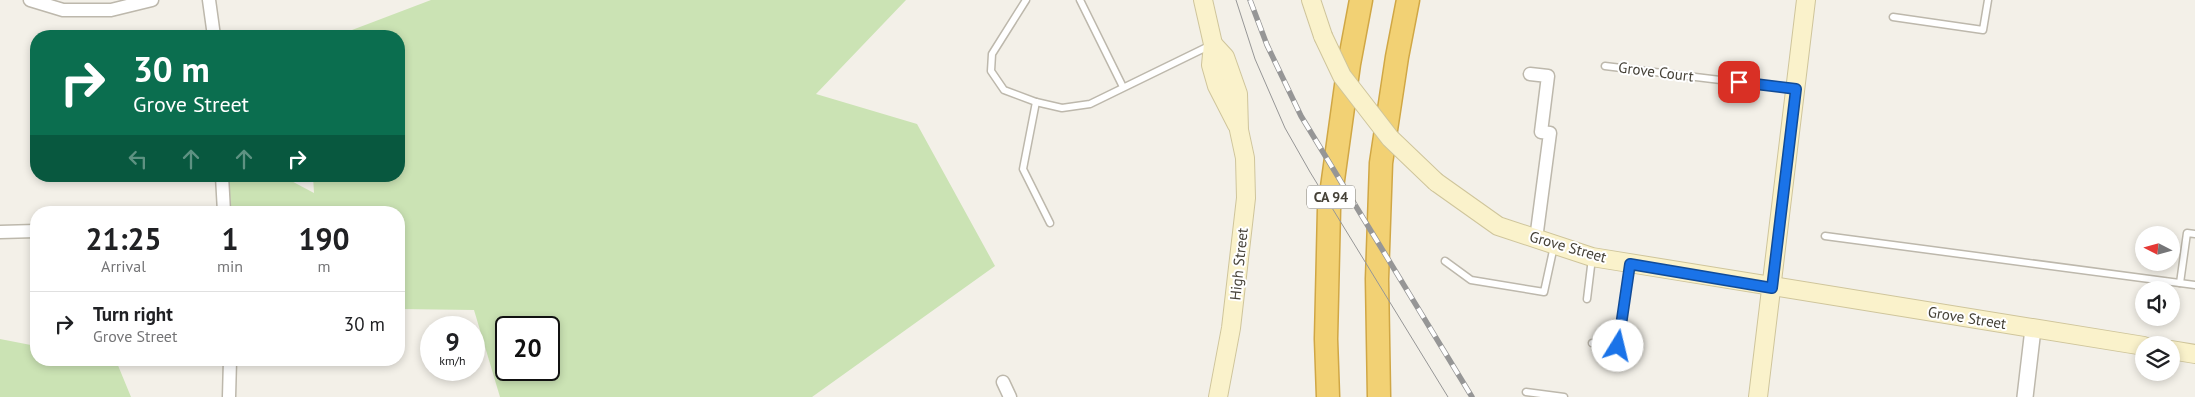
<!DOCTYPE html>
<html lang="en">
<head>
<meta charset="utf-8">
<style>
  body { margin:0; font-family:"PT Sans",sans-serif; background:#f2f2f2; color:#202124; height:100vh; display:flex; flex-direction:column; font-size:19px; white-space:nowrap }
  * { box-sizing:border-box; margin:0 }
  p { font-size:16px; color:#757577 }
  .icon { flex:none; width:28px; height:28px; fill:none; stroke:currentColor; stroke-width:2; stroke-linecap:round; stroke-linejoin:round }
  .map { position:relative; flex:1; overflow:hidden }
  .panel { position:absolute; left:30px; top:206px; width:375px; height:160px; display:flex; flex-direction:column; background:#fff; border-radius:20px; box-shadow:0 2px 8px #0003 }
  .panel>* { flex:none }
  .top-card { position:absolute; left:30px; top:30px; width:375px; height:152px; border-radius:20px; box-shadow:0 2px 8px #0003; background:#0b6e4f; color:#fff; overflow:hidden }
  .needle { width:32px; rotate:276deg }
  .tools { position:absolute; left:2135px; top:226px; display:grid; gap:10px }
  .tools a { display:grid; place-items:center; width:45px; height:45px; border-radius:50%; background:#fff; box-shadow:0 2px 8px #0003; font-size:25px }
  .speed { position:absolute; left:420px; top:316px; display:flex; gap:10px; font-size:25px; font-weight:700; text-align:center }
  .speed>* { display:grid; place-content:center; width:65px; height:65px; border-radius:50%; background:#fff; box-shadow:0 2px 8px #0003; line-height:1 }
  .speed small { font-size:12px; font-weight:400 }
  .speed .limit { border:2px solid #111; border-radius:8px; background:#fff; color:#111 }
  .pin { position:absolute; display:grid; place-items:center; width:42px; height:42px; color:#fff; margin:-21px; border-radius:10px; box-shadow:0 2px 8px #0006 }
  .me { position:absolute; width:55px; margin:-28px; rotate:9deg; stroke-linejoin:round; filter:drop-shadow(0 0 4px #0008) }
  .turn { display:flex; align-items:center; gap:18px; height:105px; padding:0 20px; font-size:22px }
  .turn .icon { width:65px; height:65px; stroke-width:2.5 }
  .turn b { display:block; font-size:35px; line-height:42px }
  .lanes { display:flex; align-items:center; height:48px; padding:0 20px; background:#0003; justify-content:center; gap:25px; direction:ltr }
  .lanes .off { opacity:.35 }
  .eta { display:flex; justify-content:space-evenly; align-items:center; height:85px; text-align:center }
  .eta b { font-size:30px; font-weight:700; line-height:35px }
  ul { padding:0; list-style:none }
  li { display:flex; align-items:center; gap:15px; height:65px; padding:0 20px; border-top:1px solid #e0e0e0 }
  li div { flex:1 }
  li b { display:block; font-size:19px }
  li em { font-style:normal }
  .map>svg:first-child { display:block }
</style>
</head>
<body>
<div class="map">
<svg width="2195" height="397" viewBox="0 0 2195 397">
  <rect width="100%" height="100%" fill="#f3f0e8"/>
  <g fill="#cbe3b4" fill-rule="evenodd">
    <path d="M431 0H906L816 94 917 124 995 266 812 397H500L474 310 399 309V212H224L222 176H282L314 193 313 176H399V36H320L352 30ZM506 328H549V370H506Z"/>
    <polygon points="0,339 36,346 36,360 103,360 117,363 131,397 0,397"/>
  </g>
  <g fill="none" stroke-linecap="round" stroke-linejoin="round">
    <defs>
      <g id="service">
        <polyline points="1026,0 992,54 991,71 1004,90 1036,102 1062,108 1090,104 1211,45"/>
        <polyline points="1080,0 1123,87"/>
        <polyline points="1893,17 1983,30 1988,0"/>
        <polyline points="1605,66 1795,89"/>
        <polyline points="1036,102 1023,169 1050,223"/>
        <polyline points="1825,236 2195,285"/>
        <polyline points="1445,261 1471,280 1544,292 1554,246"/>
        <polyline points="2180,283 2187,233 2195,234"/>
        <polyline points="1587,299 1592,258"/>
        <polyline points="1592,343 1618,346 1630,265"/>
        <polyline points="1526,392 1564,397"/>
      </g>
      <g id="minor">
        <polyline points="30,0 63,10 111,10 152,0"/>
        <polyline points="209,0 214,36"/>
        <polyline points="1530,74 1548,76 1541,132 1550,133 1536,239"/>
        <polyline points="222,176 224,212"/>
        <polyline points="0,232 36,231"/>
        <polyline points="1003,382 1010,397"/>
        <polyline points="229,397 230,360"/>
      </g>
      <polyline id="tertiary" points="2025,397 2033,329"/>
      <g id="secondary">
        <polyline points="1203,0 1213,44 1211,65 1217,86 1237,125"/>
        <polyline points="1311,0 1323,36"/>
        <polyline points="1213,44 1225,57 1238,94 1239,130 1245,158 1246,198 1231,328 1218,397"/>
        <polyline points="1436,182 1498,226 1592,257 2144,346"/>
        <polyline points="2171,350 2195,354"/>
        <polyline points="1758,397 1806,0"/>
      </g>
      <g id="motorway">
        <polyline points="1328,397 1326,339 1329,209 1349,64 1361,0"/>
        <polyline points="1379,397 1377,279 1381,163 1397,57 1408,0"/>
      </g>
    </defs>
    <use href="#service" stroke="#bdb8ac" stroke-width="9"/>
    <use href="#minor" stroke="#bdb8ac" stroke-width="15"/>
    <use href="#tertiary" stroke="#bdb8ac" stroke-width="18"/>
    <use href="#secondary" stroke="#cfc59b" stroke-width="20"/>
    <use href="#motorway" stroke="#d0a745" stroke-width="25"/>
    <use href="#service" stroke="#fff" stroke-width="6"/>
    <use href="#minor" stroke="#fff" stroke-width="12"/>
    <use href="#tertiary" stroke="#fff" stroke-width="15"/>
    <use href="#secondary" stroke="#faf2cb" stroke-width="18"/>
    <use href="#motorway" stroke="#f2d174" stroke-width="22"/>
    <polyline stroke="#969696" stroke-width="1" points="1236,0 1255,59 1285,128 1310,172 1448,397"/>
    <defs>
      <polyline id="rail" points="1250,0 1267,45 1301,116 1472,397"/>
    </defs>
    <use href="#rail" stroke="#969696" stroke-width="5.5"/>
    <use href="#rail" stroke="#fff" stroke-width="4" stroke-dasharray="11" stroke-linecap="butt"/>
    <defs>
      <polyline id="secondary-bridge" points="1323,36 1342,76 1390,138 1436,182"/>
    </defs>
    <use href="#secondary-bridge" stroke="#cfc59b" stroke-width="20" stroke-linecap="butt"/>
    <use href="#secondary-bridge" stroke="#faf2cb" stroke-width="18"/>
  </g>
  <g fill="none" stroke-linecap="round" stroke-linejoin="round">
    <defs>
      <polyline id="route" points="1618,346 1630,264 1772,288 1796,89 1739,82"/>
    </defs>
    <use href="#route" stroke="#114b97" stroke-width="12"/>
    <use href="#route" stroke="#1a73e8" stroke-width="9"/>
  </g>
  <g text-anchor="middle" stroke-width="4" stroke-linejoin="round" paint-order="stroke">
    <rect fill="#fff" stroke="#7d7a73" stroke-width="1" x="1307" y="185.5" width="48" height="23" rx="4"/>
    <g font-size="14" font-weight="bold" fill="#454137">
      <text x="1331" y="202">CA 94</text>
    </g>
    <g font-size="15" fill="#454137" stroke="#fff">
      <text transform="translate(1656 72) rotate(7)" y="5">Grove Court</text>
      <text transform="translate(1568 247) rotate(16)" y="5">Grove Street</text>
      <text transform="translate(1239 264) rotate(-84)" y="5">High Street</text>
      <text transform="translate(1967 318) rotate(9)" y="5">Grove Street</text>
    </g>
  </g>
</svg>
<div class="tools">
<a><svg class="needle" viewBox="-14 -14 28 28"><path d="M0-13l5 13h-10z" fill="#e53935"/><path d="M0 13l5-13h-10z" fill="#757577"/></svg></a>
<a><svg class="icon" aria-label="sound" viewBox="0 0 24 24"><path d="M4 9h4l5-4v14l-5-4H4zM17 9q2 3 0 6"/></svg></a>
<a><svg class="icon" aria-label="layers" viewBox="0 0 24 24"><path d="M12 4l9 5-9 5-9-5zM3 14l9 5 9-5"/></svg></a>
</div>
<div class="speed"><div>9<small>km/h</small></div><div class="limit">20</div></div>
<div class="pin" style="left:1739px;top:82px;background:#d93025"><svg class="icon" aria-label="arrive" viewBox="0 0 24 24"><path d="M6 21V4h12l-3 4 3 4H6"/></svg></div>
<svg class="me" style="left:1618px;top:346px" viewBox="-20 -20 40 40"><circle r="19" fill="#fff"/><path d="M0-13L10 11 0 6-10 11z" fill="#1a73e8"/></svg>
<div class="top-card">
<div class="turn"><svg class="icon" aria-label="right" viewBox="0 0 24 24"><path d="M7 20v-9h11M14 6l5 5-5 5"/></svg><div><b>30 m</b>Grove Street</div></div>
<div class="lanes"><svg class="icon off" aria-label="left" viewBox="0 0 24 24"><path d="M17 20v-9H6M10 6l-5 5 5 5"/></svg><svg class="icon off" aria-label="ahead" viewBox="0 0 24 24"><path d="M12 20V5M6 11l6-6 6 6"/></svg><svg class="icon off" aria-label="ahead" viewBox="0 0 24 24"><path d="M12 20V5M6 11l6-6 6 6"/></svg><svg class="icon" aria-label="right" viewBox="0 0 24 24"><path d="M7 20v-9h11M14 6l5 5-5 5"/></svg></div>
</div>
<section class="panel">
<div class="eta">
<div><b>21:25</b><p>Arrival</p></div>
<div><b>1</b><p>min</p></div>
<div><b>190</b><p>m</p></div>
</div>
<ul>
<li><svg class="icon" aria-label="right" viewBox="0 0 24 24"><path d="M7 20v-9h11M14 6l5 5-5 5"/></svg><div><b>Turn right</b><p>Grove Street</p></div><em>30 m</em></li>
</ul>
</section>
</div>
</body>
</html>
